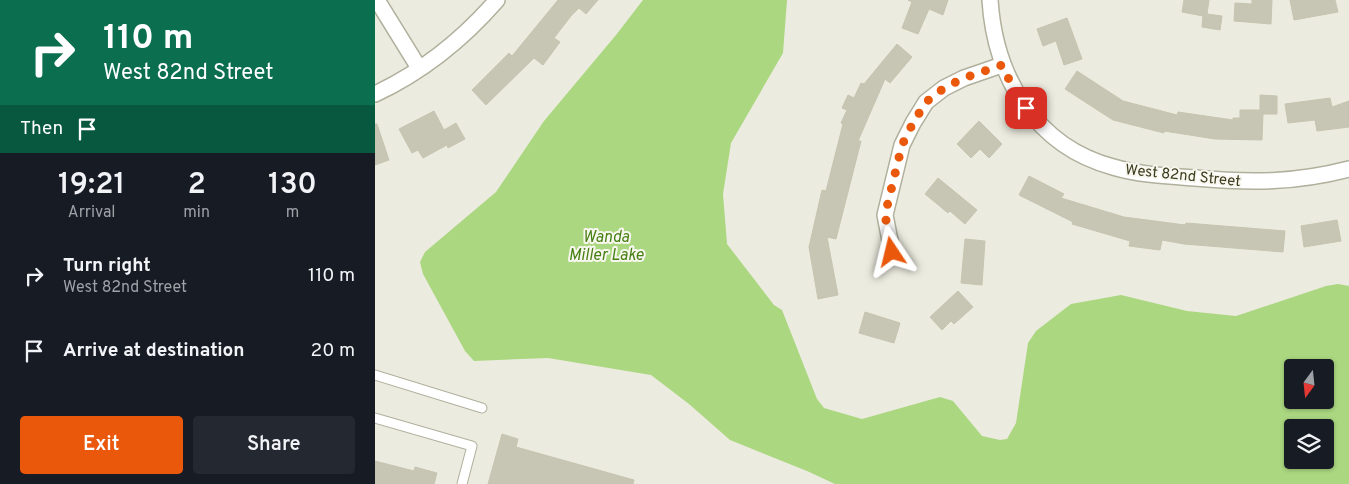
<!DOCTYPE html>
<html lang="en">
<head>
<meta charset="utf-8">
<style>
  body { margin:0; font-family:Overpass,sans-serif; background:#242831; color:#f1f3f6; height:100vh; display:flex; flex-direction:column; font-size:19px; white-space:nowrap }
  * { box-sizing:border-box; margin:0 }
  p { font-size:16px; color:#9ea1a6 }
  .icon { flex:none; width:28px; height:28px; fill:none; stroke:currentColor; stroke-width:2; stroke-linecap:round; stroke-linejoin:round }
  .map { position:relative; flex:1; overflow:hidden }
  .panel { display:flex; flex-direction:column; background:#171b24; width:375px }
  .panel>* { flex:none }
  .banner { background:#0b6e4f; color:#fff; overflow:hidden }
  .needle { width:32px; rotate:195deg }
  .tools { position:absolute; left:909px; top:359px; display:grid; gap:10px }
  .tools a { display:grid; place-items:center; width:50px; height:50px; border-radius:5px; background:#171b24; box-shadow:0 1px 4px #0004; font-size:25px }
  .pin { position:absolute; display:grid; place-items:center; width:42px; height:42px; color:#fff; margin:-21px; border-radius:10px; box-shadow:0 2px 8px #0006 }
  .me { position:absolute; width:55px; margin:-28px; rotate:350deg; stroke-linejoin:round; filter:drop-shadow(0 0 4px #0008) }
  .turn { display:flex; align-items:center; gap:18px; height:105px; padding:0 20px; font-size:22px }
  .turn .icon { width:65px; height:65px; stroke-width:2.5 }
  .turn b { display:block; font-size:35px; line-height:42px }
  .then { display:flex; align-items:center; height:48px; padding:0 20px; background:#0003; gap:10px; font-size:19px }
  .eta { display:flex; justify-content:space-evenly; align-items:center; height:85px; text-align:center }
  .eta b { font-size:30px; font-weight:600; line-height:35px }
  .cta { display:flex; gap:10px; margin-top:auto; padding:10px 20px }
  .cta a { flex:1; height:58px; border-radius:5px; background:#ea580c; color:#fff; font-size:20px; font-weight:600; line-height:58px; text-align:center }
  .cta a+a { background:#242831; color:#f1f3f6 }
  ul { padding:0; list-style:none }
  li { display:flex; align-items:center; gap:15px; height:75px; padding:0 20px }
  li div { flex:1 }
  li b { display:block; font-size:19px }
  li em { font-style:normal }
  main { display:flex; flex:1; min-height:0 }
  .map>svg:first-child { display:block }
</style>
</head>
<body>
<main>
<section class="panel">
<div class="banner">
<div class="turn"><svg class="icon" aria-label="right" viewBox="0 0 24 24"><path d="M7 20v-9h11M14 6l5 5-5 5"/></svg><div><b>110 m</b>West 82nd Street</div></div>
<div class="then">Then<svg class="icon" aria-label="arrive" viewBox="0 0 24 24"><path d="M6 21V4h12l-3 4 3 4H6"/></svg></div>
</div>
<div class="eta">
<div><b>19:21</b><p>Arrival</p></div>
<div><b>2</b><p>min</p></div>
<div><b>130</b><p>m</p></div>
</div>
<ul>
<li><svg class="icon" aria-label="right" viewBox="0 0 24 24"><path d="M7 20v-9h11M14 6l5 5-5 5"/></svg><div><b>Turn right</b><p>West 82nd Street</p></div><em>110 m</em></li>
<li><svg class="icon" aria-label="arrive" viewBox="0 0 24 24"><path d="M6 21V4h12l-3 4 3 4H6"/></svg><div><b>Arrive at destination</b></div><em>20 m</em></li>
</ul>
<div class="cta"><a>Exit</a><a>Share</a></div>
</section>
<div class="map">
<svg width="974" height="484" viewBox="0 0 974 484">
  <rect width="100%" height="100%" fill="#ecebdf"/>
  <path fill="#abd780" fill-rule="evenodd" d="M268 0H412L408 53 356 143 348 194 352 244 399 305 407 310 442 399 449 408 487 419 565 397 578 401 607 436 625 440 632 439 641 423 653 343 661 331 696 304 746 295 812 311 861 316 951 286 963 284 974 286V484H460L432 471 355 440 314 404 276 375 173 358 99 361 90 351 48 274 45 262 50 252 121 192 169 121 241 35ZM918 368H950V400H918ZM918 428H950V460H918Z"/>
  <g fill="#c7c5b4" stroke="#c6c5b0">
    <polygon points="183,0 223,0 211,14 204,8 196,16 179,38 185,42 168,65 159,58 111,105 97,90 134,53 137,56"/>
    <polygon points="533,0 573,0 568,15 554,9 543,34 527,28 537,2"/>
    <polygon points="809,0 834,0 832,14 847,16 845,30 827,27 828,16 807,12"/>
    <polygon points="877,0 897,0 896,24 859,21 860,3 877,4"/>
    <polygon points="915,0 960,0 963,12 919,20"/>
    <polygon points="692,18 707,59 689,65 681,41 668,46 662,29"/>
    <polygon points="522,44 537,57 515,83 510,79 483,141 486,141 461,239 452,237 463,295 443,299 434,247 447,190 451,191 468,124 466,123 472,110 467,108 473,95 479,98 486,83 489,84"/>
    <polygon points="702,71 748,101 802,115 803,112 858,120 858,118 865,118 865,110 885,110 885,95 902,96 902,114 888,114 887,140 840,139 789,131 789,133 738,120 690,89"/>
    <polygon points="955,98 957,107 974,101 974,127 942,131 940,120 913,123 910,104"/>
    <polygon points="59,111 69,130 81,123 90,139 73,148 72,145 48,158 43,150 37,153 24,129"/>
    <polygon points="604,121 627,144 614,158 605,149 596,158 582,144"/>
    <polygon points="0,124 2,124 14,160 0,165"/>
    <polygon points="654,176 689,194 686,198 749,217 810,225 811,223 910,231 908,252 809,244 787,240 785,250 754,246 755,241 697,224 698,222 644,195"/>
    <polygon points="563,178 602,210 590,224 575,211 573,213 550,194"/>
    <polygon points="962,220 966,241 929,247 926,226"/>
    <polygon points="590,239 610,241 607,285 586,283"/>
    <polygon points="583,291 598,307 579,324 576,321 567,330 555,317"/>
    <polygon points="490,312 525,323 519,343 484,333"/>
    <polygon points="127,434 143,439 141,447 259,480 258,484 113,484"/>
    <polygon points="0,461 39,471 40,467 62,473 59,484 0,484"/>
  </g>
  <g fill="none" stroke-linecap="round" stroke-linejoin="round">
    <defs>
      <g id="service">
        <polyline points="0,375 107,408"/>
        <polyline points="0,418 97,446 87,484"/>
      </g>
      <g id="minor">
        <polyline points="2,0 44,68"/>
        <path d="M615 0C620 77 660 146 738 167 765 175 793 176 820 178 876 183 920 183 974 169"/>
        <path d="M0 94C47 72 88 39 122 0"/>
        <polyline points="517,251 510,215 527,145 538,123 551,102 569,88 589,78 627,65"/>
      </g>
    </defs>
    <use href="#service" stroke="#b0b09d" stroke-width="11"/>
    <use href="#minor" stroke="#b0b09d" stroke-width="18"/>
    <use href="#service" stroke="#fff" stroke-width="9"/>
    <use href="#minor" stroke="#fff" stroke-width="15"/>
  </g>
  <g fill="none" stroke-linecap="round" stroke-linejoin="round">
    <polyline stroke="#ea580c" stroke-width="9" stroke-dasharray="0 16.2" points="517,252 510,215 527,145 538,123 551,102 569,88 589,78 627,65 641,94 651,108"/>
  </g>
  <g text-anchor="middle" stroke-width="4" stroke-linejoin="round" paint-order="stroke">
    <g font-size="15" fill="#3b3d1e" stroke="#f8f7ef">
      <text transform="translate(808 175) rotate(6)" y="5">West 82nd Street</text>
    </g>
    <g font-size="16" font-style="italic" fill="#467f12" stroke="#f8f7ef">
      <text x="231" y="242">Wanda<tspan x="231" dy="18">Miller Lake</tspan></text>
    </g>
  </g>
</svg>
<div class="tools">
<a><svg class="needle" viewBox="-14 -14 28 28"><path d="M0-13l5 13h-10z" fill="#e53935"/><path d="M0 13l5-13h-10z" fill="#9ea1a6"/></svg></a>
<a><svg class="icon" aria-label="layers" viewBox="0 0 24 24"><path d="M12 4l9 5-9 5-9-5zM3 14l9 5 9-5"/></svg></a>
</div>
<div class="pin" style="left:651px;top:108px;background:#d93025"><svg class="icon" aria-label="arrive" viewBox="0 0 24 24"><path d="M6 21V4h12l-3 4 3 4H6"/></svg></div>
<svg class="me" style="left:517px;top:252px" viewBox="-20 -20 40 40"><path d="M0-17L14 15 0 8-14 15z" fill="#ea580c" stroke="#fff" stroke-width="4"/></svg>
</div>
</main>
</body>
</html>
